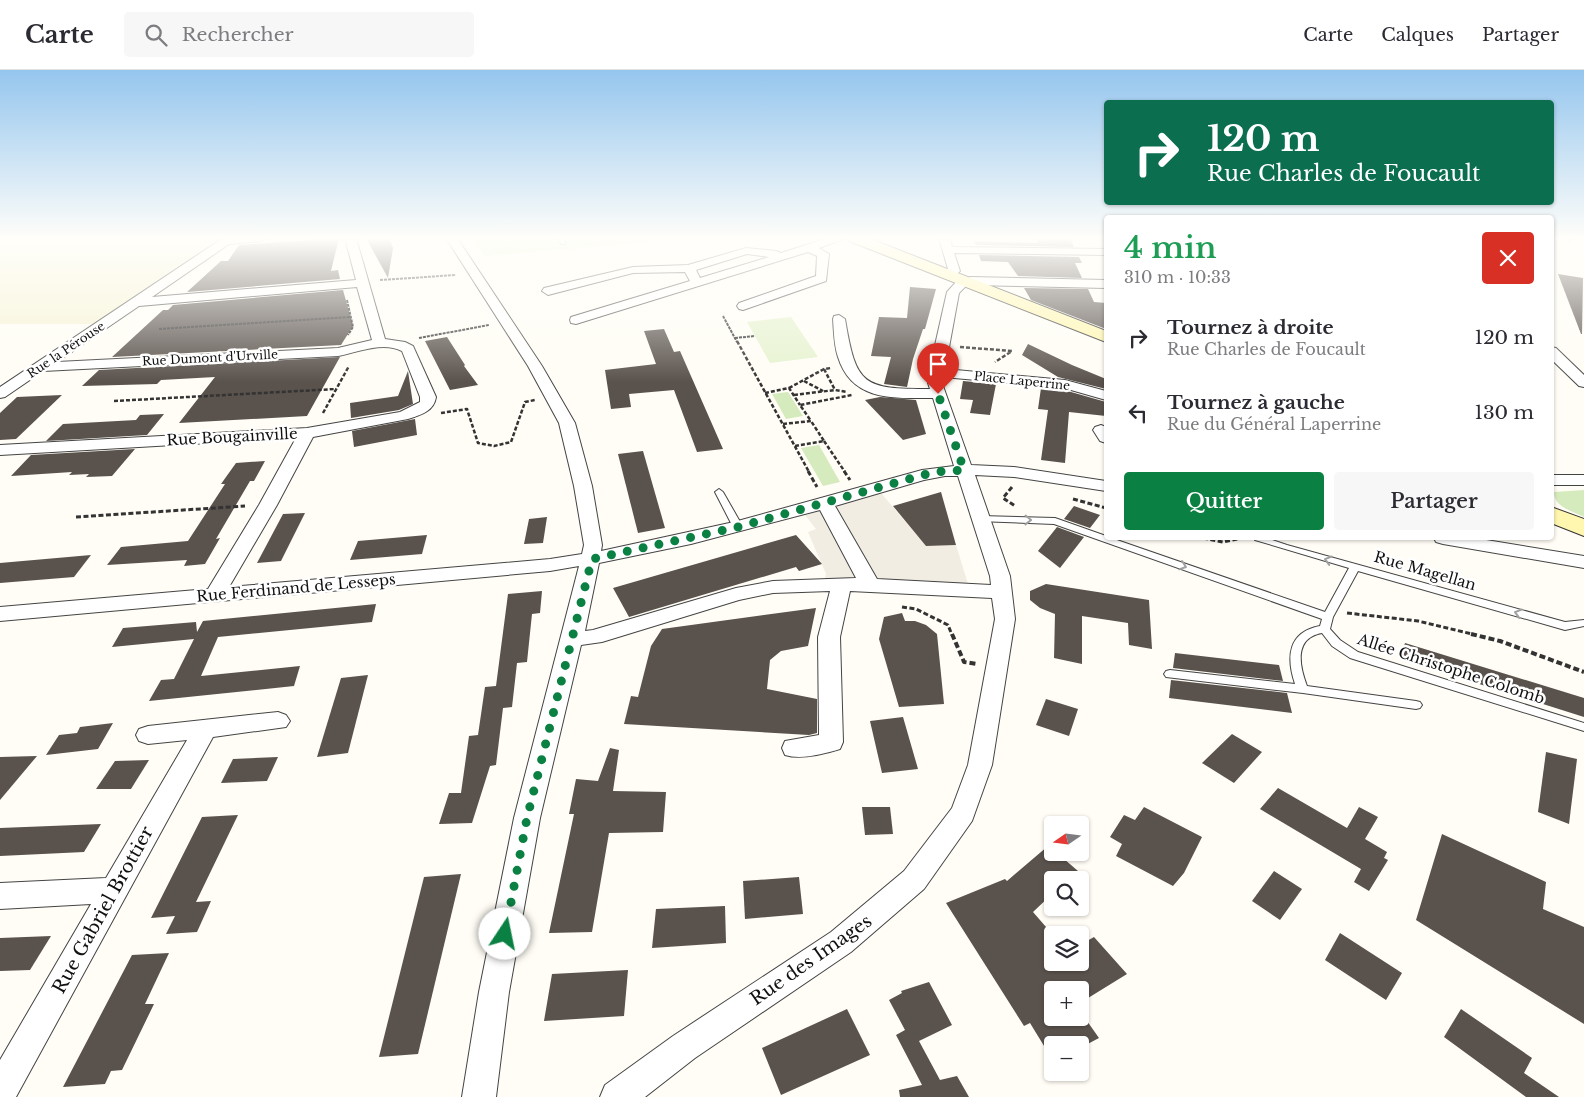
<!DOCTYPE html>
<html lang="fr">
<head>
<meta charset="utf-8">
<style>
  body { margin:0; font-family:"Libre Baskerville",serif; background:#f7f7f7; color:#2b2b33; height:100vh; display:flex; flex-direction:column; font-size:19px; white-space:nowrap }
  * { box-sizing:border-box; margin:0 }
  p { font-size:16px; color:#7c7c81 }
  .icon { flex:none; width:28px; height:28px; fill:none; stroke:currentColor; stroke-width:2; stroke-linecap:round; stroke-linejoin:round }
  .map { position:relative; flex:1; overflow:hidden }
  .side { position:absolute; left:1104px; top:145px; width:450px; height:325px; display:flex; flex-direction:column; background:#fff; border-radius:5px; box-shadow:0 1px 4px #0004 }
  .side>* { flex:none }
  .top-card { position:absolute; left:1104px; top:30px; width:450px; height:105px; border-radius:5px; box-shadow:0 1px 4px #0004; background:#0b6e4f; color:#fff; overflow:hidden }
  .needle { width:32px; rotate:256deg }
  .fabs { position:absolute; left:1044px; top:746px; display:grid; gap:10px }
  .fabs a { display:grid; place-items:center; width:45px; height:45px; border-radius:5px; background:#fff; box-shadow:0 1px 4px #0004; font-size:25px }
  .pin { position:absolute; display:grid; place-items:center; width:42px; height:42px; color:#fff; margin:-51px -21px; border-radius:50% 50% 50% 0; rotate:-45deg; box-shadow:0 0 5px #0007 }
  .pin .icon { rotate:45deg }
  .me { position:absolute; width:55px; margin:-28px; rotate:11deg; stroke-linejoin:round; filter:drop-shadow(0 0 4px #0008) }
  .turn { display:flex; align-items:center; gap:18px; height:105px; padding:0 20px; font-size:22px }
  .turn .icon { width:65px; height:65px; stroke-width:2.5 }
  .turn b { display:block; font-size:35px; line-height:42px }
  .round { display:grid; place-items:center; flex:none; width:52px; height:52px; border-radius:5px; background:#f7f7f7 }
  .overview { display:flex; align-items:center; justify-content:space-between; height:85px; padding:0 20px }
  h1 { font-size:30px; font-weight:600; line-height:38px; color:#1e9e55 }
  .primary-button { display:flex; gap:10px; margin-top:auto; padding:10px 20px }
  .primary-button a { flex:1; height:58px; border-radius:5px; background:#0b8043; color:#fff; font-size:20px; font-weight:600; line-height:58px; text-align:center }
  .primary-button a+a { background:#f7f7f7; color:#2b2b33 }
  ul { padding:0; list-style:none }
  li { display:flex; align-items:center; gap:15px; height:75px; padding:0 20px }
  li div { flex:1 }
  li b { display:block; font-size:19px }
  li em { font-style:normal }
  header { display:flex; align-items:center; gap:30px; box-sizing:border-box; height:70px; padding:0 25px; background:#fff; border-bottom:1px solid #e1e1e2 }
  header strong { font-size:24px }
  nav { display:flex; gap:28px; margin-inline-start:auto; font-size:18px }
  .search { width:350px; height:45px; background:#f7f7f7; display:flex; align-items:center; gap:12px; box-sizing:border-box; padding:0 18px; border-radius:5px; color:#7c7c81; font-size:19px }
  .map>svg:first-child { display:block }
</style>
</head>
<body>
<header>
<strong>Carte</strong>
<div class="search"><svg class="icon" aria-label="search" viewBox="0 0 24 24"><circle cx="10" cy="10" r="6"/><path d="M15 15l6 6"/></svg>Rechercher</div>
<nav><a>Carte</a><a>Calques</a><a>Partager</a></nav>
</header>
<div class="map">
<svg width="1584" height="1027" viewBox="0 0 1584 1027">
  <rect width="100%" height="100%" fill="#fffdf5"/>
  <polygon fill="#f6f3d4" points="0,168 223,168 93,254 0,254"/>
  <g fill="#d5ebbd">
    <polygon points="788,322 803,346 786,349 772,324"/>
    <polygon points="819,375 840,412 823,416 801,378"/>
    <path d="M1584 420V447C1572 441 1554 437 1554 422Z"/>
  </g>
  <g fill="#e6f2cf">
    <polygon points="472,168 695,168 485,186"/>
    <polygon points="791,247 818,287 770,293 747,252"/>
  </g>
  <polygon fill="#f1ede2" points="881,423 926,476 956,475 968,514 823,518 826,504 808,462 816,459 805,445"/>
  <g fill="#5a524d">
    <polygon points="339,168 331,201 338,200 340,209 187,222 221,191 228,191 239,175"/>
    <polygon points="366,168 389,168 393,178 388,208"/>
    <polygon points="1036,168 1070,168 1074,177 976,175 974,171 1038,173"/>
    <polygon points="979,185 1079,187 1082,193 1075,193 1082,208 1018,206 1008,192 981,191"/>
    <polygon points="1558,204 1583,208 1582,264 1581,264"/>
    <polygon points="910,217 936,219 925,259 923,259 913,289 907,317 884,314 891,287 871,286 879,247 907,248"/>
    <polygon points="1024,218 1088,219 1094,232 1106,233 1106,259 1031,230"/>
    <polygon points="343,220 353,256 341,275 112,287 163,240 168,240 173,235"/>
    <polygon points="664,259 674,282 680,281 723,379 697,382 674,320 629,324 631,337 611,339 605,300 656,294 644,261"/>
    <polygon points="447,267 465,295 464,296 478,315 450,320 425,271"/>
    <polygon points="1028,274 1072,295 1106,309 1106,319 1058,307 1022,285"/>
    <polygon points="340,287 307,346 179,353 215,307 161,310 157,314 82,316 99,300"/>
    <polygon points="408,301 413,334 399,340 351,348 350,333 398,326"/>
    <polygon points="963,311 996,314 990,345 970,343 973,330 960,329"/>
    <polygon points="1041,318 1064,320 1106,332 1106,346 1069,342 1065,393 1041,390 1048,340 1038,339"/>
    <polygon points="62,325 16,369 0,370 0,343 17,327"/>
    <polygon points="880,327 916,330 926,364 903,370 865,330"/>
    <polygon points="164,344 147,365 46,371 63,354 136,350 140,345"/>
    <polygon points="415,349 417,365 354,377 352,361"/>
    <polygon points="135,379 112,406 86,407 89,404 69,405 72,402 11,406 31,385"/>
    <polygon points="643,381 665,458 638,463 618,384"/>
    <polygon points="265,391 254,411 250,411 216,469 220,468 205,494 184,496 187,490 107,495 121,477 188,471 225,414 221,414 236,393"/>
    <polygon points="941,422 956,475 926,476 893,436"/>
    <polygon points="1074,436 1100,445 1090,458 1064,449"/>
    <polygon points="305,443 281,491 257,493 283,444"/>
    <polygon points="547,447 543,473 524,474 529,449"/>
    <polygon points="1057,457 1084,467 1060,498 1038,481"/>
    <polygon points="427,465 422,484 350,490 358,471"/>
    <polygon points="796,465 822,494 799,501 796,497 629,547 613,518"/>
    <polygon points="91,485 74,507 0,513 0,493"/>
    <polygon points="1046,514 1149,530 1152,579 1129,575 1128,553 1082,546 1082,594 1054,588 1055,544 1040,538 1030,530 1030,521"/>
    <polygon points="542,521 540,543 532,544 527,592 517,593 512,637 503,638 496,695 490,696 472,753 439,754 449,723 461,723 469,666 478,665 485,617 496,616 508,524"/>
    <polygon points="376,534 372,552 218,567 201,606 300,596 294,616 149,631 161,610 174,609 194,569 112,577 123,558 196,552 197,562 203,551"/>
    <polygon points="816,538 808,576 781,581 770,590 767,619 817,629 817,663 809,665 624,654 631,626 638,627 651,576 662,559"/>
    <polygon points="902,543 905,551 915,551 926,555 937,564 944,634 899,637 879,569 884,547"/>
    <polygon points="1405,573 1584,628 1584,647 1400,589"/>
    <polygon points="1175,583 1279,595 1283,611 1173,598"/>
    <polygon points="368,605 348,683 317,687 341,608"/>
    <polygon points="1171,610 1287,623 1292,643 1169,628"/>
    <polygon points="1046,629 1078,639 1069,666 1036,655"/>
    <polygon points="903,647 918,699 882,703 870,651"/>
    <polygon points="113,653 98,679 46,685 59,665 77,663 80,657"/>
    <polygon points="1232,664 1262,682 1234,713 1202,693"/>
    <polygon points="610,678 619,680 613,721 666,722 663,762 609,763 592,862 549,863 574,744 569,744 576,709 598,711"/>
    <polygon points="1546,682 1577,689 1569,754 1538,742"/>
    <polygon points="37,686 0,730 0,687"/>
    <polygon points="278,687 267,711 221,713 233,689"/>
    <polygon points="149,690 131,719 96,719 115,691"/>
    <polygon points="1278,718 1347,758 1359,737 1378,747 1365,769 1387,782 1384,788 1388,790 1369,821 1354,812 1361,799 1260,739"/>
    <polygon points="862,737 890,737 893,764 865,765"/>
    <polygon points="1144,737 1202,767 1184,803 1173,816 1116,786 1122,774 1110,767 1124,745 1135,750"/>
    <polygon points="238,745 196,832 211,831 197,862 166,864 175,846 151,848 202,747"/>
    <polygon points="101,754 84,782 0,786 0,758"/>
    <polygon points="1442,764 1546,812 1543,839 1584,857 1584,954 1416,850"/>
    <polygon points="1048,776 1052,780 1052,782 1056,782 1078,801 1068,810 1052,810 1052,824 1033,842 1053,865 1052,892 1080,892 1080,875 1094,867 1127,904 1080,933 1080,920 1052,920 1052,948 1080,948 1080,941 1099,968 1080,978 1080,975 1052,975 1052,989 1030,953 1024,956 946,833 1005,809 1007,811"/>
    <polygon points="1274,801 1302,819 1280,850 1252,831"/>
    <polygon points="461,804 418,984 379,987 424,807"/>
    <polygon points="799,807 803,844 745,849 743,811"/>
    <polygon points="725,836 726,873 652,878 656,839"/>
    <polygon points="1340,863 1402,903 1386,930 1325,890"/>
    <polygon points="51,866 30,900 0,901 0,868"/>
    <polygon points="169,883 145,934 154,934 122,1000 111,1001 105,1014 63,1017 132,885"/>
    <polygon points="628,900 624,946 544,951 552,904"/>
    <polygon points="929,912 952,955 919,971 940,1010 957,1006 969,1027 900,1027 899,1020 922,1015 896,965 905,960 889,930 902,923 901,921"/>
    <polygon points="847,939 870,985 781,1025 762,978"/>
    <polygon points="1461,939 1532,988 1524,1003 1559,1027 1526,1027 1444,967"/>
  </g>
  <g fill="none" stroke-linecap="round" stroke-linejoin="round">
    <defs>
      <g id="lane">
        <polygon points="559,168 565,168 565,174 561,174"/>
        <polygon points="719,419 723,422 743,457 741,459 735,459 733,457 715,422"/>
        <path d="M980 446 1055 448 1106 466V468H1111L1325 542 1349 498 1255 470 1254 468H1266L1287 475 1565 552 1584 550V556L1565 560 1358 501 1333 547 1330 559 1340 570 1358 582 1584 653V661L1350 588 1332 576 1322 563C1294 568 1299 595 1307 616L1416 631 1420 632 1422 635 1420 638 1416 639 1303 623 1166 607 1164 604 1166 601 1170 600 1295 614C1286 587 1288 562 1320 556L1322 549 1054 454 977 451 975 449Z"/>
      </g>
      <g id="street">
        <path d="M223 168H266L261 171 229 174 152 227 356 210 345 168H356L385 269 405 272 413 276 436 327C434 341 421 345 408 349L313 367 277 435 229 517 550 489 582 484 584 475 574 416 559 353 528 296 446 168H457L542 296 575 353 592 416 602 475 601 481 734 452 922 400 954 396 933 328C894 328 852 332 838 287 834 275 834 262 833 249L834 246 839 245 845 249C856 316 863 319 930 319L928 313 929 302 947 222 957 211 971 207 1106 210V218L972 215 965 217 959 223 945 299 1065 310 1106 321V330L1064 318 943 307 942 313 971 395 1014 397 1106 411V421L1014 407 975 405 1010 506 1015 549 992 695 972 751 924 819 851 882 695 988 645 1027H600L605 1015 673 966 831 862 904 801 952 738 968 695 995 549 992 528 850 521 840 567 843 672 840 679C824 684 801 690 785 685L782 678 785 671 819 665 818 567 830 521 773 523 739 530 602 572 581 575 540 748 509 922 496 1027H462L479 922 514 748 579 496 550 501 0 551V537L208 519 259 435 296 368 0 385V375L307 358 400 342 420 332V327L402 281C383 271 358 282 338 286L43 301 5 327 0 328V317ZM357 217 372 270 338 278 57 292 139 236ZM945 406H958L990 506 991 515 877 509 835 436 924 410ZM820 440 856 508 773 511 736 518 593 560 585 561 599 493 691 474Z"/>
        <path d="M828 168H846L819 178 829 184 826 211 743 240 739 239 737 236 739 233 816 206 817 186 808 182 576 254 571 253 570 250 571 247 690 211 685 202 633 203 548 225 542 221 544 218 633 197 688 195 746 178 776 181 781 183ZM747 184 769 187 700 208 696 200Z"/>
        <polygon points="939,168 950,168 952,177 1106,179 1106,185 954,183 960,201 958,203 945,208 939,204 948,199"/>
        <polygon points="1551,277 1556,278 1584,305 1584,317 1579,316 1551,289"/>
        <polygon points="1101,355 1106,357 1106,373 1100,371 1093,360 1095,357"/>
        <rect x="1551" y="405" width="33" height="10"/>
        <polygon points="1434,468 1474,468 1584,486 1584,498 1443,474 1436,472"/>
        <polygon points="278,642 286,645 290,651 286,657 213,667 16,1027 0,1027 0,990 91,834 0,839 0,813 106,808 187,670 148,674 139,671 136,665 139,659 148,656"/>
      </g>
      <g id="secondary">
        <polygon points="847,168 868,168 1106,261 1106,272 849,171"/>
        <polygon points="1551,437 1584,449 1584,466 1551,453"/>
      </g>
    </defs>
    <use href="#lane" stroke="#444" stroke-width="2"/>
    <use href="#street" stroke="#444" stroke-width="2"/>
    <use href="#secondary" stroke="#333" stroke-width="2"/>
    <g stroke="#333" stroke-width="2" stroke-dasharray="3 1" stroke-linecap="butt">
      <polyline points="1569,168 1569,171"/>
      <polyline points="380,210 456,205"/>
      <polyline points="347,230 353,257 348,265"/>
      <polyline points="723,246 737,272"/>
      <polyline points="159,259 351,247"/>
      <polyline points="419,268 489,255"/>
      <polyline points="735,268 755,266"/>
    </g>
    <g stroke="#333" stroke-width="2.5" stroke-dasharray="4 2" stroke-linecap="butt">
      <polyline points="737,271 809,402"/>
      <polyline points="960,277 1012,281 995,292"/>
      <polyline points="824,299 835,320"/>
      <polyline points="804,311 823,321"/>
      <polyline points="789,318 824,299 831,298"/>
      <polyline points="765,323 789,318 800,335"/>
      <polyline points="794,325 835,320 847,322"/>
      <polyline points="114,331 336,319"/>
      <polyline points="323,343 349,296"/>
      <polyline points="441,343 467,339 478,373 494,376 511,372 525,332 535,330"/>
      <polyline points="783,354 811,351 800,335 852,325"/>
      <polyline points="824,371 845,402"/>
      <polyline points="795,376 824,371 811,351"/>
    </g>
    <g stroke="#333" stroke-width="3" stroke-dasharray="5 2.5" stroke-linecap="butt">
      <polyline points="808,401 817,417"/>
      <polyline points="844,401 850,410"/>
      <polyline points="1012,417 1003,428 1015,436"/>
      <polyline points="1073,429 1106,438"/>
      <polyline points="76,447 245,436"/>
      <polyline points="1203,468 1223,472 1242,468"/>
      <polyline points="902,537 916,539 948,555 952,565"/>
      <polyline points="1347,543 1418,551 1476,565"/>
    </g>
    <g stroke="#333" stroke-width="4" stroke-dasharray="6 3" stroke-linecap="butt">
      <polyline points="952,564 964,592 977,594"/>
      <polyline points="1471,564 1500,571 1584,602"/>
    </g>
    <use href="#lane" fill="#fff" fill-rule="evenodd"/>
    <use href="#street" fill="#fff" fill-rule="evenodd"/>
    <use href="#secondary" fill="#fff6b0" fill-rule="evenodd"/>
  </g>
  <defs><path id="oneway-chevron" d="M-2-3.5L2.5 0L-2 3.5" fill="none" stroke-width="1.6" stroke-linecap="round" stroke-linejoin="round" transform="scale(1.25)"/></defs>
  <g stroke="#a0a0a0">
    <use href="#oneway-chevron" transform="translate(1028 450) rotate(1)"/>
    <use href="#oneway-chevron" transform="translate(1328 490) rotate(-164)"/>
    <use href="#oneway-chevron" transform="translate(1183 496) rotate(19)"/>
    <use href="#oneway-chevron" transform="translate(1518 543) rotate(-164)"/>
  </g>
  <linearGradient id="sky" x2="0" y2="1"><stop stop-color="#95c6ee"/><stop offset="0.54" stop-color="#fffefa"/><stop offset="1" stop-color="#fffefa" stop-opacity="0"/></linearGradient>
  <rect width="1584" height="312" fill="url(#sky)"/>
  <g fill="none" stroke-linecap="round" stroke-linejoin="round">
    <polyline stroke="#0b8043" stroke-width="9" stroke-dasharray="0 16.2" points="505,864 527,748 592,489 738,457 934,402 964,400 938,324"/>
  </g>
  <g text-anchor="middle" stroke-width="5" stroke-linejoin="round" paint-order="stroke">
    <g font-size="12" fill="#111" stroke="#fff">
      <text transform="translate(66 280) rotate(-34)" y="4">Rue la Pérouse</text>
      <text transform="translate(210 288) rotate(-3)" y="4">Rue Dumont d'Urville</text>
      <text transform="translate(1022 311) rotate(6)" y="4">Place Laperrine</text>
    </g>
    <g font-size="15" fill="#111" stroke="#fff">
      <text transform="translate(232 367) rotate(-3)" y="5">Rue Bougainville</text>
      <text transform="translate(1425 501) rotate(16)" y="5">Rue Magellan</text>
      <text transform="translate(296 518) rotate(-5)" y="5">Rue Ferdinand de Lesseps</text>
      <text transform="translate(1451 599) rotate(18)" y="5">Allée Christophe Colomb</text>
    </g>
    <g font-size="18" fill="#111" stroke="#fff">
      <text transform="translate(103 840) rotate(-61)" y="6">Rue Gabriel Brottier</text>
      <text transform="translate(811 890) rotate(-35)" y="6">Rue des Images</text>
    </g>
  </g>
</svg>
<div class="fabs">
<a><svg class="needle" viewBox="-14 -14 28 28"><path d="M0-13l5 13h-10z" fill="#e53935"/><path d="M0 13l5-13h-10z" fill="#7c7c81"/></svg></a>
<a><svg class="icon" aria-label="search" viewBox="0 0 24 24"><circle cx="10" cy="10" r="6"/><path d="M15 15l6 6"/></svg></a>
<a><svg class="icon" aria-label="layers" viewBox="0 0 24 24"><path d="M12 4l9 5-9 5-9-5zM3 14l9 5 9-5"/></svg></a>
<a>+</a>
<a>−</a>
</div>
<div class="pin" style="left:938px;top:324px;background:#d93025"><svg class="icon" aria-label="arrive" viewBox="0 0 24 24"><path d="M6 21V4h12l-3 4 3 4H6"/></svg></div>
<svg class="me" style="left:505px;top:864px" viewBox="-20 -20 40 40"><circle r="19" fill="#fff"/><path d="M0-13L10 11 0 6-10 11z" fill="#0b8043"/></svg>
<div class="top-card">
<div class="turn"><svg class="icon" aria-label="right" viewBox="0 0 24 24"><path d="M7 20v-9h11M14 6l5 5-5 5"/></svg><div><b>120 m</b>Rue Charles de Foucault</div></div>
</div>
<section class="side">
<div class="overview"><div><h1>4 min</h1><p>310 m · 10:33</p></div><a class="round" style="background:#d93025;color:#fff"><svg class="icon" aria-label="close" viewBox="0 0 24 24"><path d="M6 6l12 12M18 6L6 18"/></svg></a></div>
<ul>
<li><svg class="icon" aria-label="right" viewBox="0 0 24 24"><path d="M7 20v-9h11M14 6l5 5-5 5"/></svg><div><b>Tournez à droite</b><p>Rue Charles de Foucault</p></div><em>120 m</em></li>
<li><svg class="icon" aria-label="left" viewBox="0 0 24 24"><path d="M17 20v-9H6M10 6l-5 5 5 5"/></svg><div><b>Tournez à gauche</b><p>Rue du Général Laperrine</p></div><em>130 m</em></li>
</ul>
<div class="primary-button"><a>Quitter</a><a>Partager</a></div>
</section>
</div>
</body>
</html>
